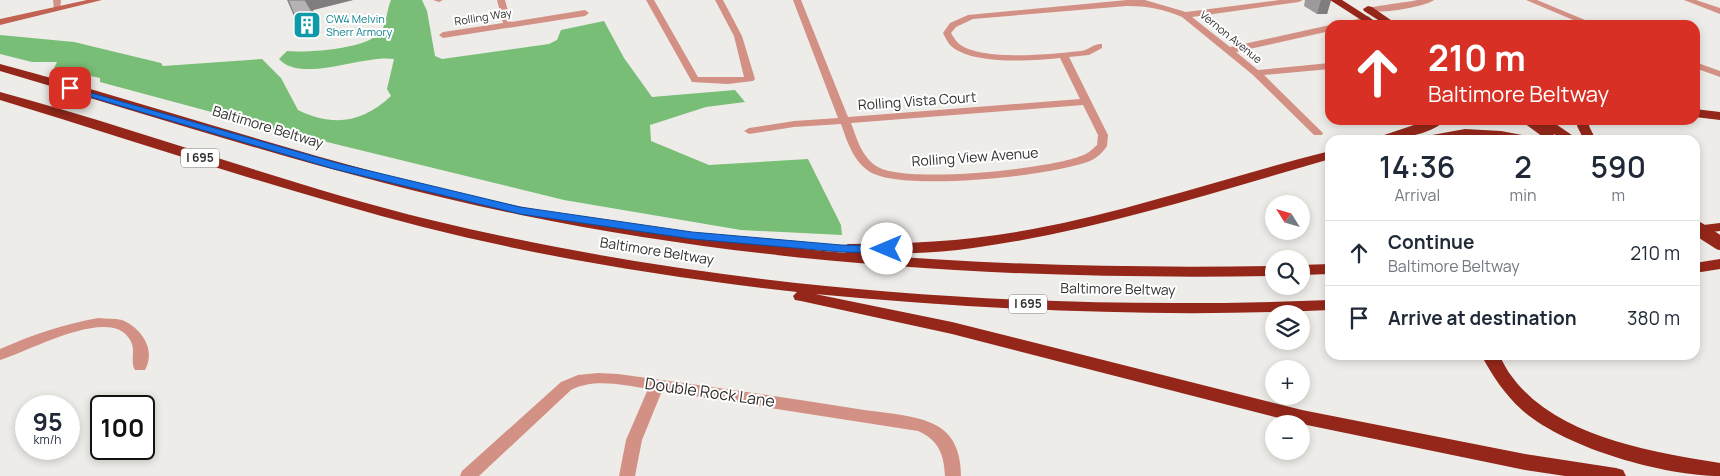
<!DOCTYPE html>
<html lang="en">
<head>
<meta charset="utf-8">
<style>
  body { margin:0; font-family:Manrope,sans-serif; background:#f2f2f3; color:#1f2937; height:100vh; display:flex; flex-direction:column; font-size:19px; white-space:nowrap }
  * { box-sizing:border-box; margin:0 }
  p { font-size:16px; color:#747a83 }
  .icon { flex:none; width:28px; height:28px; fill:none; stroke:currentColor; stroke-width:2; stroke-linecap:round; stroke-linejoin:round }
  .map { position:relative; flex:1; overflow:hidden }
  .panel { position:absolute; left:1325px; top:135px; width:375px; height:225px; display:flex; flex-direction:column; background:#fff; border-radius:15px; box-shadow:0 2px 8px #0003 }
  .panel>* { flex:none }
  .top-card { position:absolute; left:1325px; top:20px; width:375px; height:105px; border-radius:15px; box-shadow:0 2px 8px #0003; background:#d93025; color:#fff; overflow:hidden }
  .needle { width:32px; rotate:307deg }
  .buttons { position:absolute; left:1265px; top:195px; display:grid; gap:10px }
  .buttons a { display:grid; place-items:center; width:45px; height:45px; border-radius:50%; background:#fff; box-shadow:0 2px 8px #0003; font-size:25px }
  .speed { position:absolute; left:15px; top:395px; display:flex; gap:10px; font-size:25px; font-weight:700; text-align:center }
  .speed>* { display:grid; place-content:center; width:65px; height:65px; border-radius:50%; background:#fff; box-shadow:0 2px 8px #0003; line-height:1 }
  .speed small { font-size:12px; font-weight:400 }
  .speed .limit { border:2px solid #111; border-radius:8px; background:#fff; color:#111 }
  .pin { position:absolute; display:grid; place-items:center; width:42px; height:42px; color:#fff; margin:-21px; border-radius:10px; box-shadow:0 2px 8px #0006 }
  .me { position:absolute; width:55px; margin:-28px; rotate:270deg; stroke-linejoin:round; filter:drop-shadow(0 0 4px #0008) }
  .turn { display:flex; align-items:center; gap:18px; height:105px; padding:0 20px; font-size:22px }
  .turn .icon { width:65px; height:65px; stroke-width:2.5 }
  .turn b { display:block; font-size:35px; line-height:42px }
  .eta { display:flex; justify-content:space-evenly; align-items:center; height:85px; text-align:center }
  .eta b { font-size:30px; font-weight:600; line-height:35px }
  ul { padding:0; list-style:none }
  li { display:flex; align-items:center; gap:15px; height:65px; padding:0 20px; border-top:1px solid #e0e1e3 }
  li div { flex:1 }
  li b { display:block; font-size:19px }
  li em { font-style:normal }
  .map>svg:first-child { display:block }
</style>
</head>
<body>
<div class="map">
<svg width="1720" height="476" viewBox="0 0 1720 476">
  <rect width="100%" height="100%" fill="#eeece8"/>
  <path fill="#78be76" d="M391 0H422L427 11 435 56 442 59 549 44 557 40 561 30 604 21 624 58 652 97 735 90 745 102 706 107 650 125 651 141 709 165 808 159 841 225 842 235 741 230 564 200 282 131 100 82V78L54 68 57 62H32L0 54V35L74 42 161 63 163 66 262 59 281 78 298 110C333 127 362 123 391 96L387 89 394 59C364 54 301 84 279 59L287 51C308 53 371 49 382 30 387 21 387 9 391 0Z"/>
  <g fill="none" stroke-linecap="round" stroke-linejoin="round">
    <g fill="#d39185" fill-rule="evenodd">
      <polygon points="53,0 61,0 60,10 54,10"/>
      <polygon points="433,0 443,0 439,2"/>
      <polygon points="497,0 505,0 511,22 585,10 589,13 585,16 443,38 439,35 443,32 503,23"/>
      <polygon points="646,0 654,0 698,77 744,77 734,36 715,0 723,0 742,36 755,79 753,81 728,84 692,82"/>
      <path d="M793 0H801L848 117 1080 99 1060 58C1033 61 972 65 951 46 948 43 945 37 943 33L950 23 968 15 1127 0H1145L1186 12 1280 0H1303L1299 2 1192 17 1230 47 1330 25V31L1236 52 1258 70 1330 63V69L1264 75 1323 133 1322 135H1314L1253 75 1182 17C1164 9 1146 6 1127 6L973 19 956 27 951 33C953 36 955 40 958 43 980 62 1053 54 1081 51 1089 50 1094 43 1102 44V48L1089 55 1069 57 1108 135 1107 146C1103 152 1097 158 1090 161 1052 176 904 192 870 172 853 161 847 141 841 124L794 127 749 134 744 131 749 128 794 121 838 118ZM1083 105 1098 135 1097 145C1092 150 1087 154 1081 156 1048 169 908 184 878 167 862 158 857 139 851 123Z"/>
      <path d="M1417 0H1434C1425 7 1373 16 1364 9 1367 7 1409 2 1417 0Z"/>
      <polygon points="1526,0 1537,0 1597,25 1585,25"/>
      <polygon points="1684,0 1696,0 1720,8 1720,14"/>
      <polygon points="1367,16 1370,17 1370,21 1353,25 1338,25"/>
      <polygon points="1695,62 1720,71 1720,77 1695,68"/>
      <path d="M98 318C106 319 114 318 122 320 140 327 157 349 145 370H135C129 359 138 349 128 337 107 307 25 353 0 360V349C32 335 64 324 98 318Z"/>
      <path d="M598 373 618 374C698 385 778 396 858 409 882 413 922 414 942 429 957 440 961 459 961 476H945C944 455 939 440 918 431L662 391 642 440 635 476H619L626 440 648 389C623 385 594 378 571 390L479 476H460L462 471 561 382 578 375Z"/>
    </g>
    <polygon fill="#c16253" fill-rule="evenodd" points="87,0 102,0 0,25 0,19"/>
    <g fill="#94271a" fill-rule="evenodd">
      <polygon points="1330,0 1342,0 1381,25 1369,25"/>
      <polygon points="1368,6 1372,7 1398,25 1386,25 1364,11 1363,9"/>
      <path d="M0 64C174 110 344 171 522 207 770 257 1021 270 1274 266V276C1021 280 770 266 521 215 345 179 173 122 0 71Z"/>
      <path d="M0 92C145 131 285 184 431 220 721 290 1032 312 1330 300V310C1158 318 987 310 815 294L952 322 1302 410 1525 454 1616 468 1623 470 1626 476H1565L1525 470 1302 424 952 334 801 301 795 300 793 296 797 292C672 278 546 258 423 227 280 190 141 143 0 100Z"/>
      <polygon points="1695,109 1720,112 1720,120 1695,117"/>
      <path d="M1429 120H1445C1432 135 1395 140 1377 140L1378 137Z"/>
      <polygon points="1520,120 1550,120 1579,140 1564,140 1554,134 1553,137 1543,137"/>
      <polygon points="1579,120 1591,120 1589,126 1596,140 1584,140 1577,126"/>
      <polygon points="1465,129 1501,131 1532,137 1533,140 1477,136 1420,140 1421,137"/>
      <path d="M1330 151V159C1212 193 1095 231 973 248 932 254 890 254 848 254L840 249 848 244C910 244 972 241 1033 229 1134 210 1230 176 1330 151Z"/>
      <polygon points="1720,223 1720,231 1695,234 1695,226"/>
      <polygon points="1720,259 1720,269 1695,273 1695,263"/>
      <polygon points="1330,264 1330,274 1301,275 1301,265"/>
      <path d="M1481 355H1499C1503 362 1507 371 1513 378 1557 437 1652 452 1720 463V476C1664 476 1565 448 1522 410 1504 394 1493 376 1481 355Z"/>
    </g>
    <polyline stroke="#94271a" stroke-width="14" points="1695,227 1720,243"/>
  </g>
  <g fill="#9d9a9c">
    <polygon points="287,0 353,0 313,10 314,13 313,13 321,33 303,37"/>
    <polygon points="1305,0 1331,0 1327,14 1317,14 1304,6"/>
  </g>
  <g fill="#807d7f">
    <polygon points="305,0 353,0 313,10 314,13 310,14"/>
    <polygon points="1321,0 1331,0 1327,14 1317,14"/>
    <polygon points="315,17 321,33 303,37 297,21"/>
  </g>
  <polygon fill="#b7b3b5" stroke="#807d7f" points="288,0 305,0 315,17 297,21"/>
  <polygon fill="#1a73e8" stroke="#114b97" points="67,86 341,164 520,207 692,232 841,245 887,246 893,249 887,253 841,252 692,239 520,214 334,169 67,90"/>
  <defs>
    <symbol id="building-square" viewBox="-11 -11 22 22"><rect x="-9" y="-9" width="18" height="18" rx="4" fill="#0f9aa8" stroke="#fff"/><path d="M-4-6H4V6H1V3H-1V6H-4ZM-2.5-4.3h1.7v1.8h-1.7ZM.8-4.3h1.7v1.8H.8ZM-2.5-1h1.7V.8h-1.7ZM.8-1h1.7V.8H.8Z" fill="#fff"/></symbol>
  </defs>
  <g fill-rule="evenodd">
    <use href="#building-square" x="291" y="9" width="32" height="32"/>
  </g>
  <g text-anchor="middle" stroke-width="4" stroke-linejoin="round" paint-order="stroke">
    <g font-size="11" fill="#31302f" stroke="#fff">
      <text transform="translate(483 17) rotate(-9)" y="4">Rolling Way</text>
      <text transform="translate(1231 37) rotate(39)" y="4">Vernon Avenue</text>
    </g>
    <g font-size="11" fill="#0d838f" stroke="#fff" text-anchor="start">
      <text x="326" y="23">CW4 Melvin<tspan x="326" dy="13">Sherr Armory</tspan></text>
    </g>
    <g fill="#fff" stroke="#6f6e6d" stroke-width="1">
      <rect x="181" y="148.5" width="38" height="19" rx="4"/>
      <rect x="1009" y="294.5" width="38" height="19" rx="4"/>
    </g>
    <g font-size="12" font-weight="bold" fill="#31302f">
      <text x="200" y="162">I 695</text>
      <text x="1028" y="308">I 695</text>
    </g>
    <g font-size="14" fill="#31302f" stroke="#fff">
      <text transform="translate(917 101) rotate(-4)" y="5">Rolling Vista Court</text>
      <text transform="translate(268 127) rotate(17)" y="5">Baltimore Beltway</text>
      <text transform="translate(975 157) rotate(-4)" y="5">Rolling View Avenue</text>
      <text transform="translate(657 251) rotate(9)" y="5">Baltimore Beltway</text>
      <text transform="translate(1118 289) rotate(1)" y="5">Baltimore Beltway</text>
    </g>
    <g font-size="16" fill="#31302f" stroke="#fff">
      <text transform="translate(710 392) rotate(8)" y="6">Double Rock Lane</text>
    </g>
  </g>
</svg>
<div class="buttons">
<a><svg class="needle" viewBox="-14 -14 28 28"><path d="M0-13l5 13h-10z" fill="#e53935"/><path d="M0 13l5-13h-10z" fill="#747a83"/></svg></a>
<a><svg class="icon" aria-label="search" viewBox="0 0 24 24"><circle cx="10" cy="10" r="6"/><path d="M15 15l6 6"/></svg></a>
<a><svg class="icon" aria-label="layers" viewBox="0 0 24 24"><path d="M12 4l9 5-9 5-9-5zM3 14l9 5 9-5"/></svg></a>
<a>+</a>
<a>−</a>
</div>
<div class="speed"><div>95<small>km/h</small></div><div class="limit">100</div></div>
<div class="pin" style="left:70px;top:88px;background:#d93025"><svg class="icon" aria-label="arrive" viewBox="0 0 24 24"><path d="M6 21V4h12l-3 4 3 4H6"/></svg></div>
<svg class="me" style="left:887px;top:249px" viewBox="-20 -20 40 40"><circle r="19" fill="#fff"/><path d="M0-13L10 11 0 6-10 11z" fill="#1a73e8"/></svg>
<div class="top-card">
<div class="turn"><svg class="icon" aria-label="ahead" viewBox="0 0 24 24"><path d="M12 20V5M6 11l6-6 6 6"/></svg><div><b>210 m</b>Baltimore Beltway</div></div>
</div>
<section class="panel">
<div class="eta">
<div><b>14:36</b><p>Arrival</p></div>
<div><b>2</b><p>min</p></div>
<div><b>590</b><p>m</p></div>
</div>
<ul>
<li><svg class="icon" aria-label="ahead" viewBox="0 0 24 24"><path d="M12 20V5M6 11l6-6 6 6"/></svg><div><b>Continue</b><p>Baltimore Beltway</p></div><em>210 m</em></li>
<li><svg class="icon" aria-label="arrive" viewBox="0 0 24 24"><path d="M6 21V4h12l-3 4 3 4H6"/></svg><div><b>Arrive at destination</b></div><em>380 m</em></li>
</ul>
</section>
</div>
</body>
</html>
